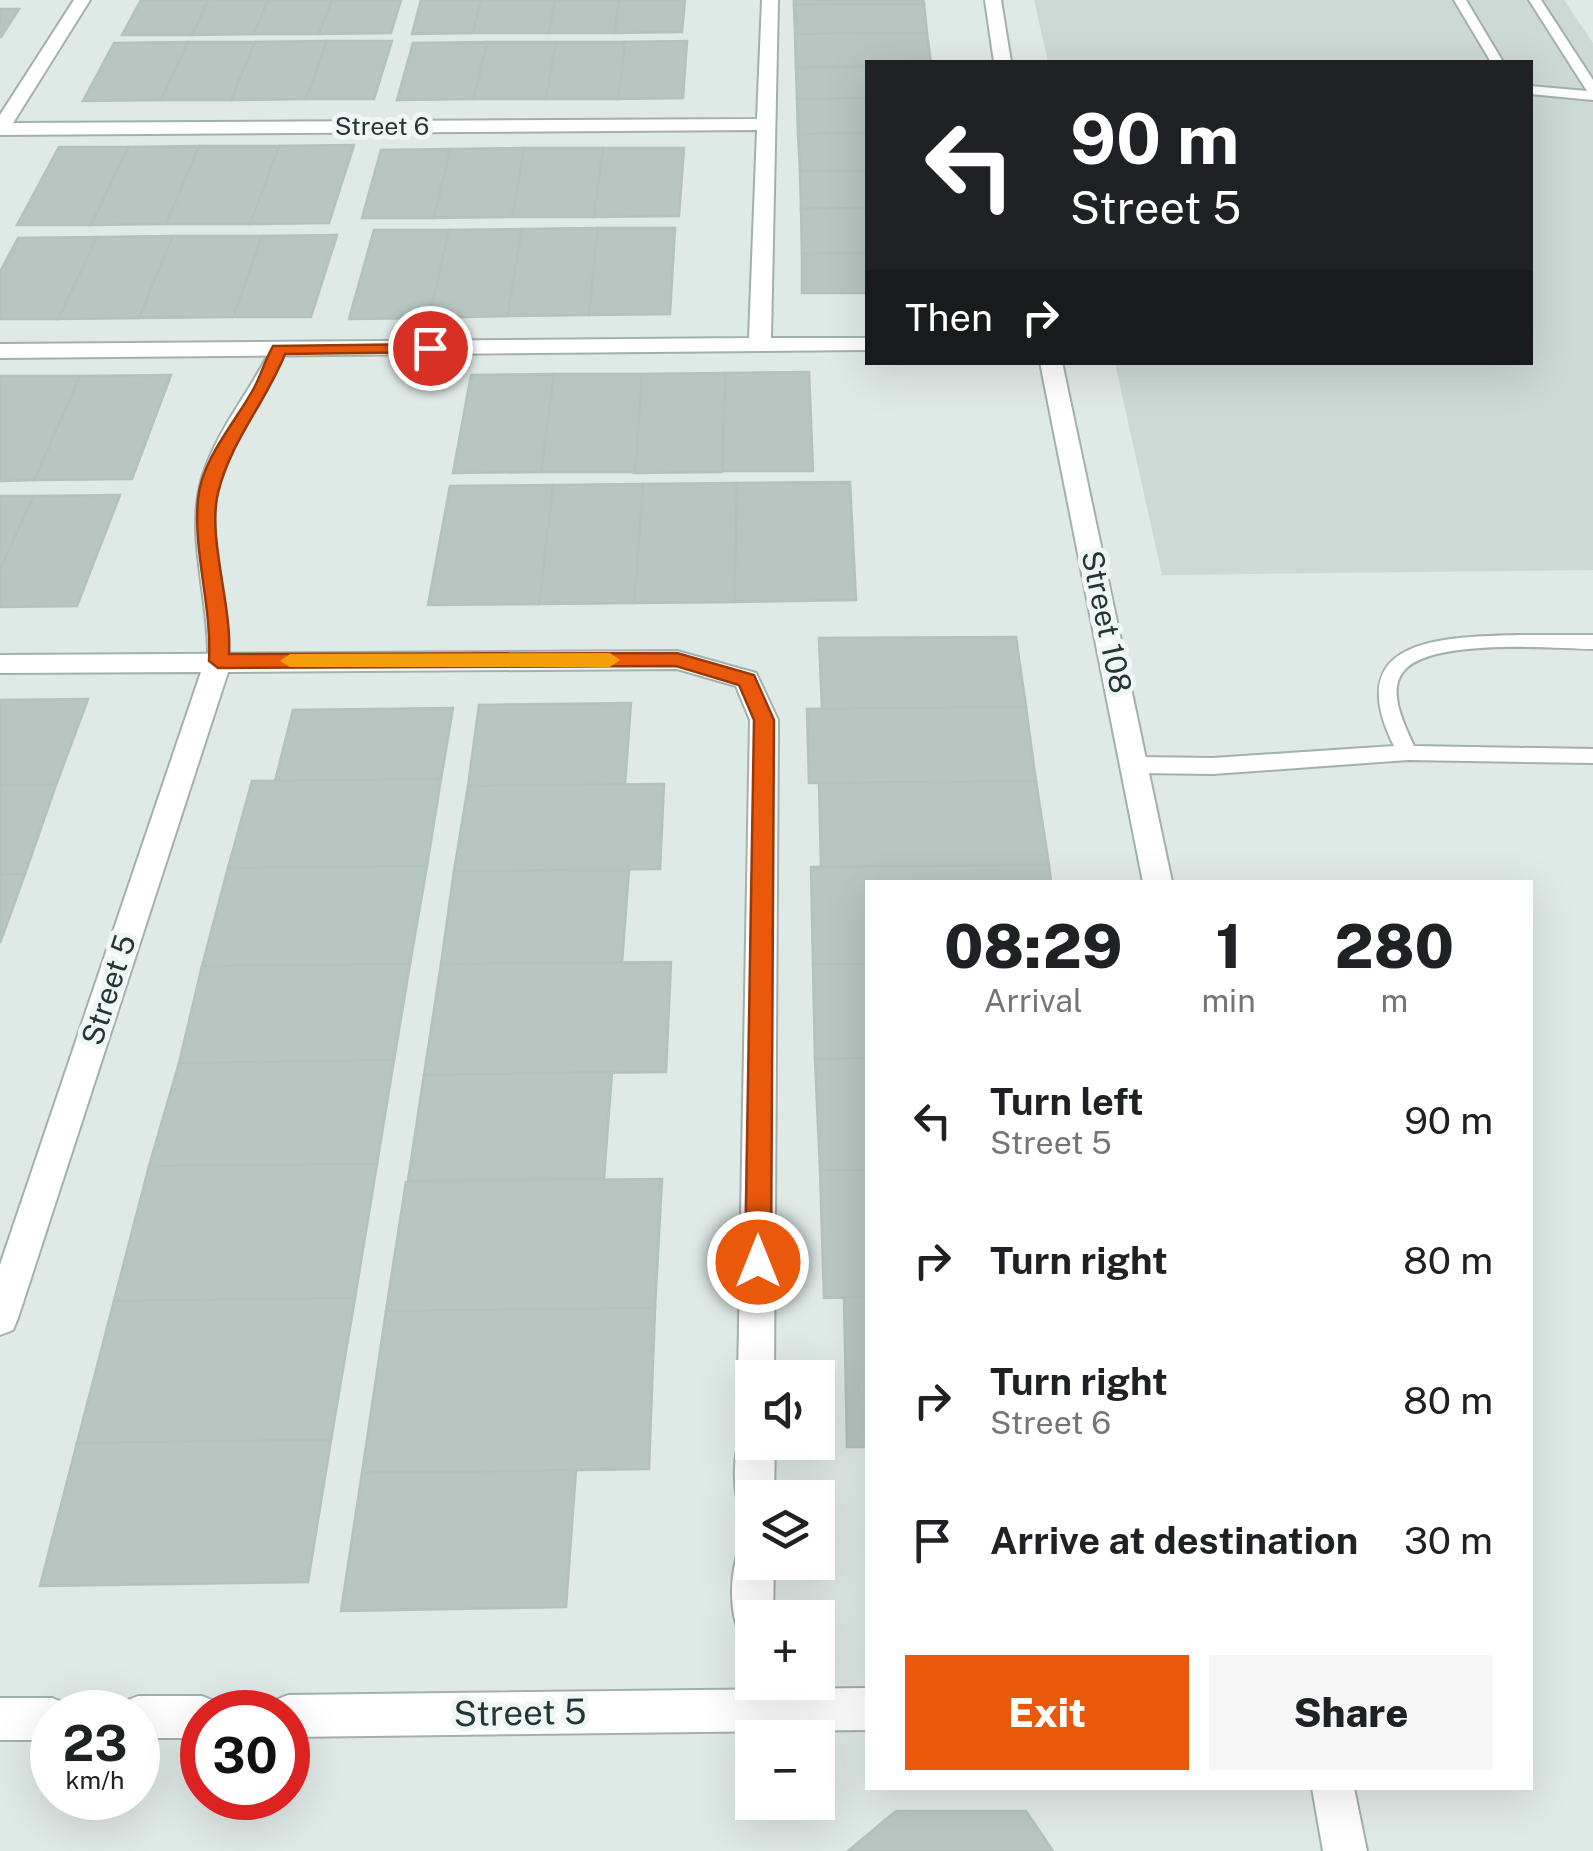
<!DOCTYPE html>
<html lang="en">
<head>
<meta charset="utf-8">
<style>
  body { margin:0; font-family:"Public Sans",sans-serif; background:#f6f6f6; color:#202124; height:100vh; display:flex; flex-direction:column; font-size:38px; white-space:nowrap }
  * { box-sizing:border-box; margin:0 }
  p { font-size:32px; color:#757577 }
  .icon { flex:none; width:55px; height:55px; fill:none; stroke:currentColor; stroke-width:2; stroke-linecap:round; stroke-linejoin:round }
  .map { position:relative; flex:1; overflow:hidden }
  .details { position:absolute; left:865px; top:880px; width:668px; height:910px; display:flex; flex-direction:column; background:#fff; border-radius:0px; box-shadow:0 10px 40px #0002 }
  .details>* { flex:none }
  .top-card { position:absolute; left:865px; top:60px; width:668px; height:305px; border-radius:0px; box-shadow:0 10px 40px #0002; background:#202124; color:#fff; overflow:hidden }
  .buttons { position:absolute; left:735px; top:1360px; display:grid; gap:20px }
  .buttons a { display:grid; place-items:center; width:100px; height:100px; border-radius:0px; background:#fff; box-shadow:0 10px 40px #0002; font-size:50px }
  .speed { position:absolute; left:30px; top:1690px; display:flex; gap:20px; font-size:50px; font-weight:700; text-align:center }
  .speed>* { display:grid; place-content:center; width:130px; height:130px; border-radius:50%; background:#fff; box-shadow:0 10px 40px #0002; line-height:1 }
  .speed small { font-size:25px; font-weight:400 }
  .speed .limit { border:15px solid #d22; background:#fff; color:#111 }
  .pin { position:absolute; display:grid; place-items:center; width:85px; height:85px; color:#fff; margin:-42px; border:5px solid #fff; border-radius:50%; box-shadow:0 2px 10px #0007 }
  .me { position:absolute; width:110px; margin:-55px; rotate:0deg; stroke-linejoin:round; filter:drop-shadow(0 0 8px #0008) }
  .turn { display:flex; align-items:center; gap:35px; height:210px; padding:0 40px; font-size:45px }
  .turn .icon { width:130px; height:130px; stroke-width:2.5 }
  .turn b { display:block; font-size:70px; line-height:85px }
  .then { display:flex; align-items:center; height:95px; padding:0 40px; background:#0003; gap:20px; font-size:38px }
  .eta { display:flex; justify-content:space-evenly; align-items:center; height:170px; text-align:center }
  .eta b { font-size:60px; font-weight:800; line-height:70px }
  .action { display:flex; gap:20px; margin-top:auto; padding:20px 40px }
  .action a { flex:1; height:115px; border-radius:0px; background:#ea580c; color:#fff; font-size:40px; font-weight:800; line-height:115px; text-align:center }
  .action a+a { background:#f6f6f6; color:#202124 }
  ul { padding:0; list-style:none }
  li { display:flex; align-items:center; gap:30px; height:140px; padding:0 40px }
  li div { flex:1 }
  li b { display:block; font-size:38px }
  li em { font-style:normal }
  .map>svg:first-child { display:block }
</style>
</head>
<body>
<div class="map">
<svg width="1593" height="1851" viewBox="0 0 1593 1851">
  <rect width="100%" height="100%" fill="#dfe9e6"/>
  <polygon fill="#cdd9d5" points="1034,0 1564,0 1593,43 1593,570 1162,575 1115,363 1530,362 1530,62 1048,62"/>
  <g fill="#b8c6c2" stroke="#b2c2be" stroke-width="2.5">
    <polygon points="141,0 209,0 192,35 122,35"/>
    <polygon points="209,0 268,0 254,34 192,35"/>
    <polygon points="268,0 332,0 319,34 254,34"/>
    <polygon points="332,0 401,0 391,33 319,34"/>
    <polygon points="421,0 481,0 473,33 412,34"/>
    <polygon points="481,0 555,0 549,33 473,33"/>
    <polygon points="555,0 619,0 615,33 549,33"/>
    <polygon points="619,0 685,0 682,32 615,33"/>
    <polygon points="794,0 923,0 924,4 794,5"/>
    <polygon points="924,4 927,33 795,34 794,5"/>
    <polygon points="0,9 19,9 1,37 0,37"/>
    <polygon points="927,33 931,62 796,68 795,34"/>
    <polygon points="327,41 306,99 231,100 255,42"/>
    <polygon points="327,41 392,41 374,99 306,99"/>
    <polygon points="687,41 683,98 618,99 625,42"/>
    <polygon points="188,42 161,100 83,101 114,43"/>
    <polygon points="188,42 255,42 231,100 161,100"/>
    <polygon points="487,42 474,99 397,100 413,43"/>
    <polygon points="487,42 556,42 546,99 474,99"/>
    <polygon points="556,42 625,42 618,99 546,99"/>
    <polygon points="868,67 868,98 797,99 796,68"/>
    <polygon points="868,98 868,133 798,134 797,99"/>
    <polygon points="868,133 868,171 800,171 798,134"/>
    <polygon points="354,145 329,223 250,224 279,146"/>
    <polygon points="199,146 279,146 250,224 166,224"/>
    <polygon points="199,146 166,224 91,225 128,147"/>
    <polygon points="59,147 128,147 91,225 17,225"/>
    <polygon points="524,148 603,148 594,217 512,217"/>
    <polygon points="524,148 512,217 434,218 450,149"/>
    <polygon points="603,148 684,148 679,216 594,217"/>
    <polygon points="450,149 434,218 362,218 381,150"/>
    <polygon points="800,171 868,171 868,208 801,209"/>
    <polygon points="868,208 868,253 802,254 801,209"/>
    <polygon points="598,228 589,315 507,316 522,229"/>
    <polygon points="598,228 675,228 670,314 589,315"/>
    <polygon points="522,229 507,316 429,318 449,230"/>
    <polygon points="374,230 449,230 429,318 349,319"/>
    <polygon points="337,235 311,317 233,317 262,236"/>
    <polygon points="173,236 139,318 58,319 97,237"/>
    <polygon points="173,236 262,236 233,317 139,318"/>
    <polygon points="97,237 58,319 0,319 0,272 18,238"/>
    <polygon points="868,253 868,293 802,293 802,254"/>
    <polygon points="809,372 813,471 723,471 725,373"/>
    <polygon points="725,373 722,472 634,473 642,374"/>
    <polygon points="554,374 642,374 635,472 541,472"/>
    <polygon points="554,374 541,472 453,473 471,375"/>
    <polygon points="171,375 132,479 34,480 80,376"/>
    <polygon points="0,376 80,376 34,480 0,481"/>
    <polygon points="850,482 856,600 734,602 737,483"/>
    <polygon points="737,483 734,602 634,603 643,484"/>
    <polygon points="643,484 634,603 539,604 553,485"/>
    <polygon points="553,485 539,604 428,605 450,486"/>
    <polygon points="120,495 77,606 0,607 0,570 33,496"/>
    <polygon points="0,496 33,496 0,570"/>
    <polygon points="1016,637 1026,707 822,709 819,638"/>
    <polygon points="88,699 56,785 0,785 0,700"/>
    <polygon points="631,703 625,785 468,786 479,705"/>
    <polygon points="1026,707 1036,781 809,783 807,709"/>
    <polygon points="453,708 441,779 275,781 293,710"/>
    <polygon points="441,779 427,866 228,868 252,781"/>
    <polygon points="1036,781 1049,865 821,867 819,783"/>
    <polygon points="664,784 660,869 454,871 468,786"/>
    <polygon points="0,785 56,785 25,874 0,874"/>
    <polygon points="1049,865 1051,882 868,882 868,964 813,964 811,867"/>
    <polygon points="427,866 410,964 202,966 228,868"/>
    <polygon points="629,870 622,963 441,964 454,871"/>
    <polygon points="0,874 25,874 0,943"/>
    <polygon points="671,962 666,1072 424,1075 441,964"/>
    <polygon points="410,964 394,1060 179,1063 202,966"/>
    <polygon points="813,964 868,964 868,1058 815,1059"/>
    <polygon points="868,1058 868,1170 820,1170 815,1059"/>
    <polygon points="394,1060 377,1164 149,1166 179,1063"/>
    <polygon points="612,1072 604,1178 408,1180 424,1075"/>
    <polygon points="377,1164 355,1298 114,1301 149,1166"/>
    <polygon points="820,1170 868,1170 868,1297 824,1298"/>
    <polygon points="662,1179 655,1308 386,1311 406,1182"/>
    <polygon points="844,1297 868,1297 868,1447 847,1447"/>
    <polygon points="355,1298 331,1440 77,1443 114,1301"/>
    <polygon points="655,1308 649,1469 362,1473 386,1311"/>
    <polygon points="331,1440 308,1582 40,1586 77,1443"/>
    <polygon points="576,1470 566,1607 341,1611 362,1473"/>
    <polygon points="896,1811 1026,1811 1053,1851 848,1851"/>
  </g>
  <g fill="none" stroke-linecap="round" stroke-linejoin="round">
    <defs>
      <g id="lane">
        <polygon points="1454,0 1466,0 1503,62 1491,62"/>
        <polygon points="1529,0 1541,0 1593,80 1593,100 1530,94 1530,86 1587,91"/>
        <path d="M279 344 287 349C265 397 223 443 216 497 209 551 229 607 228 661L218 668 208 661C210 601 185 536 202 478 216 431 250 392 271 349Z"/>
        <path d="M1520 635H1593V649C1553 648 1428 638 1403 672 1387 692 1405 726 1414 746L1593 749V763L1408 760 1213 774 1135 773 1125 765 1135 757 1213 758 1394 746C1340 638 1441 637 1520 635Z"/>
      </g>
      <g id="street">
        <polygon points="74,0 90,0 13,123 757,119 762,0 778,0 771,338 868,338 868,350 0,358 0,344 749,338 757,130 0,135 0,115"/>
        <polygon points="985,0 1001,0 1011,62 994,62"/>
        <polygon points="1040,362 1062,362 1172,882 1143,882"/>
        <polygon points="677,651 756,673 778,720 774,1378 752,1378 752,1394 743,1390 738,1378 750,720 736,686 677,669 228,672 18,1318 13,1330 0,1335 0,1265 201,672 0,673 0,655"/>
        <path d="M752 1425V1442H775L774 1498H752V1516L741 1512C732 1489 733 1452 743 1429Z"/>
        <path d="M752 1543V1562H774L773 1618H752V1638L739 1632C729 1608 730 1572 740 1548Z"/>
        <polygon points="868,1688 868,1730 288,1737 288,1712 269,1712 273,1701 288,1695"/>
        <polygon points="138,1696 202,1696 217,1702 221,1712 202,1712 202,1738 138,1738 138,1712 119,1712 123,1702"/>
        <polygon points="0,1698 52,1698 67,1704 70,1712 52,1712 52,1740 0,1740"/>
        <polygon points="1312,1788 1354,1788 1367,1851 1323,1851"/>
      </g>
    </defs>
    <use href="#lane" stroke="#a3b0ad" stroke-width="4"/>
    <use href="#street" stroke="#a3b0ad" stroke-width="4"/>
    <use href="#lane" fill="#fff" fill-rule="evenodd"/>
    <use href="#street" fill="#fff" fill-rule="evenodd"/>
  </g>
  <path fill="#ea580c" stroke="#983908" stroke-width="2.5" d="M430 344 439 348 436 352 285 354C266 402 230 442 218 493 207 536 232 605 229 654L677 653 754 675 774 720 771 1262 767 1270 758 1274 748 1270 745 1262 754 720 739 685 676 666 218 668 209 661C212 606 193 553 198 499 202 458 235 423 254 388 261 375 265 360 273 346Z"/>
  <polygon fill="#f59e0b" points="610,653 620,660 610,667 290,667 280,661 290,654"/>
  <g text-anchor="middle" stroke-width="10" stroke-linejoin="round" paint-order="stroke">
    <g font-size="25" fill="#223735" stroke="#eff6f4">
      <text x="382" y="135">Street 6</text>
    </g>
    <g font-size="30" fill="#223735" stroke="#eff6f4">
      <text transform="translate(1106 622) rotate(78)" y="10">Street 108</text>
      <text transform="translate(109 990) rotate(-72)" y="10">Street 5</text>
    </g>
    <g font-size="35" fill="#223735" stroke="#eff6f4">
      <text transform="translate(520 1713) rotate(-1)" y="12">Street 5</text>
    </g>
  </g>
</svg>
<div class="buttons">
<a><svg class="icon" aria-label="sound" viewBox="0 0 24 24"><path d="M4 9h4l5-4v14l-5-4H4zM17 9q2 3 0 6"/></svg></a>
<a><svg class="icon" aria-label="layers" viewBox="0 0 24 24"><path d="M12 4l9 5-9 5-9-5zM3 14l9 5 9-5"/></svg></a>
<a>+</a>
<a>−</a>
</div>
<div class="speed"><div>23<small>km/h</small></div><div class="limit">30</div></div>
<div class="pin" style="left:430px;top:348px;background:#d93025"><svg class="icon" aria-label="arrive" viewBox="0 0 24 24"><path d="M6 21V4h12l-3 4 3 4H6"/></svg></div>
<svg class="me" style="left:758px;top:1262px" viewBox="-20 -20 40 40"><circle r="17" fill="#ea580c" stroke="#fff" stroke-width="3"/><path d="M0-11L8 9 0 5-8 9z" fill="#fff"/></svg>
<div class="top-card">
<div class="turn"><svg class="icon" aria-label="left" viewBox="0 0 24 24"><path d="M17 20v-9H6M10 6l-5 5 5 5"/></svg><div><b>90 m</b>Street 5</div></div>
<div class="then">Then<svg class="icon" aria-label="right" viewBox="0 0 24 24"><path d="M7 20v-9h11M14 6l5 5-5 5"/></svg></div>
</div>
<section class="details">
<div class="eta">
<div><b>08:29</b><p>Arrival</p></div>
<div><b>1</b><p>min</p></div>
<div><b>280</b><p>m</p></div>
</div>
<ul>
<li><svg class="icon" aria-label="left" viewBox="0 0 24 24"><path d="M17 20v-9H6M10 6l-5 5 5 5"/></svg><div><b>Turn left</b><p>Street 5</p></div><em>90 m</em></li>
<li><svg class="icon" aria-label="right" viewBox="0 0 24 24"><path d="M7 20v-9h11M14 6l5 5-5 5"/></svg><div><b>Turn right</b></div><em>80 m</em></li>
<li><svg class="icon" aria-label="right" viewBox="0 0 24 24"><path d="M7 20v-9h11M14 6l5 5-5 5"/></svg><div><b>Turn right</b><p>Street 6</p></div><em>80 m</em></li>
<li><svg class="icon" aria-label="arrive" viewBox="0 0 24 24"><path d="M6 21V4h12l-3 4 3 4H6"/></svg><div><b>Arrive at destination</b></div><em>30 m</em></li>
</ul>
<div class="action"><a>Exit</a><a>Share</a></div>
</section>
</div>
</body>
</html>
